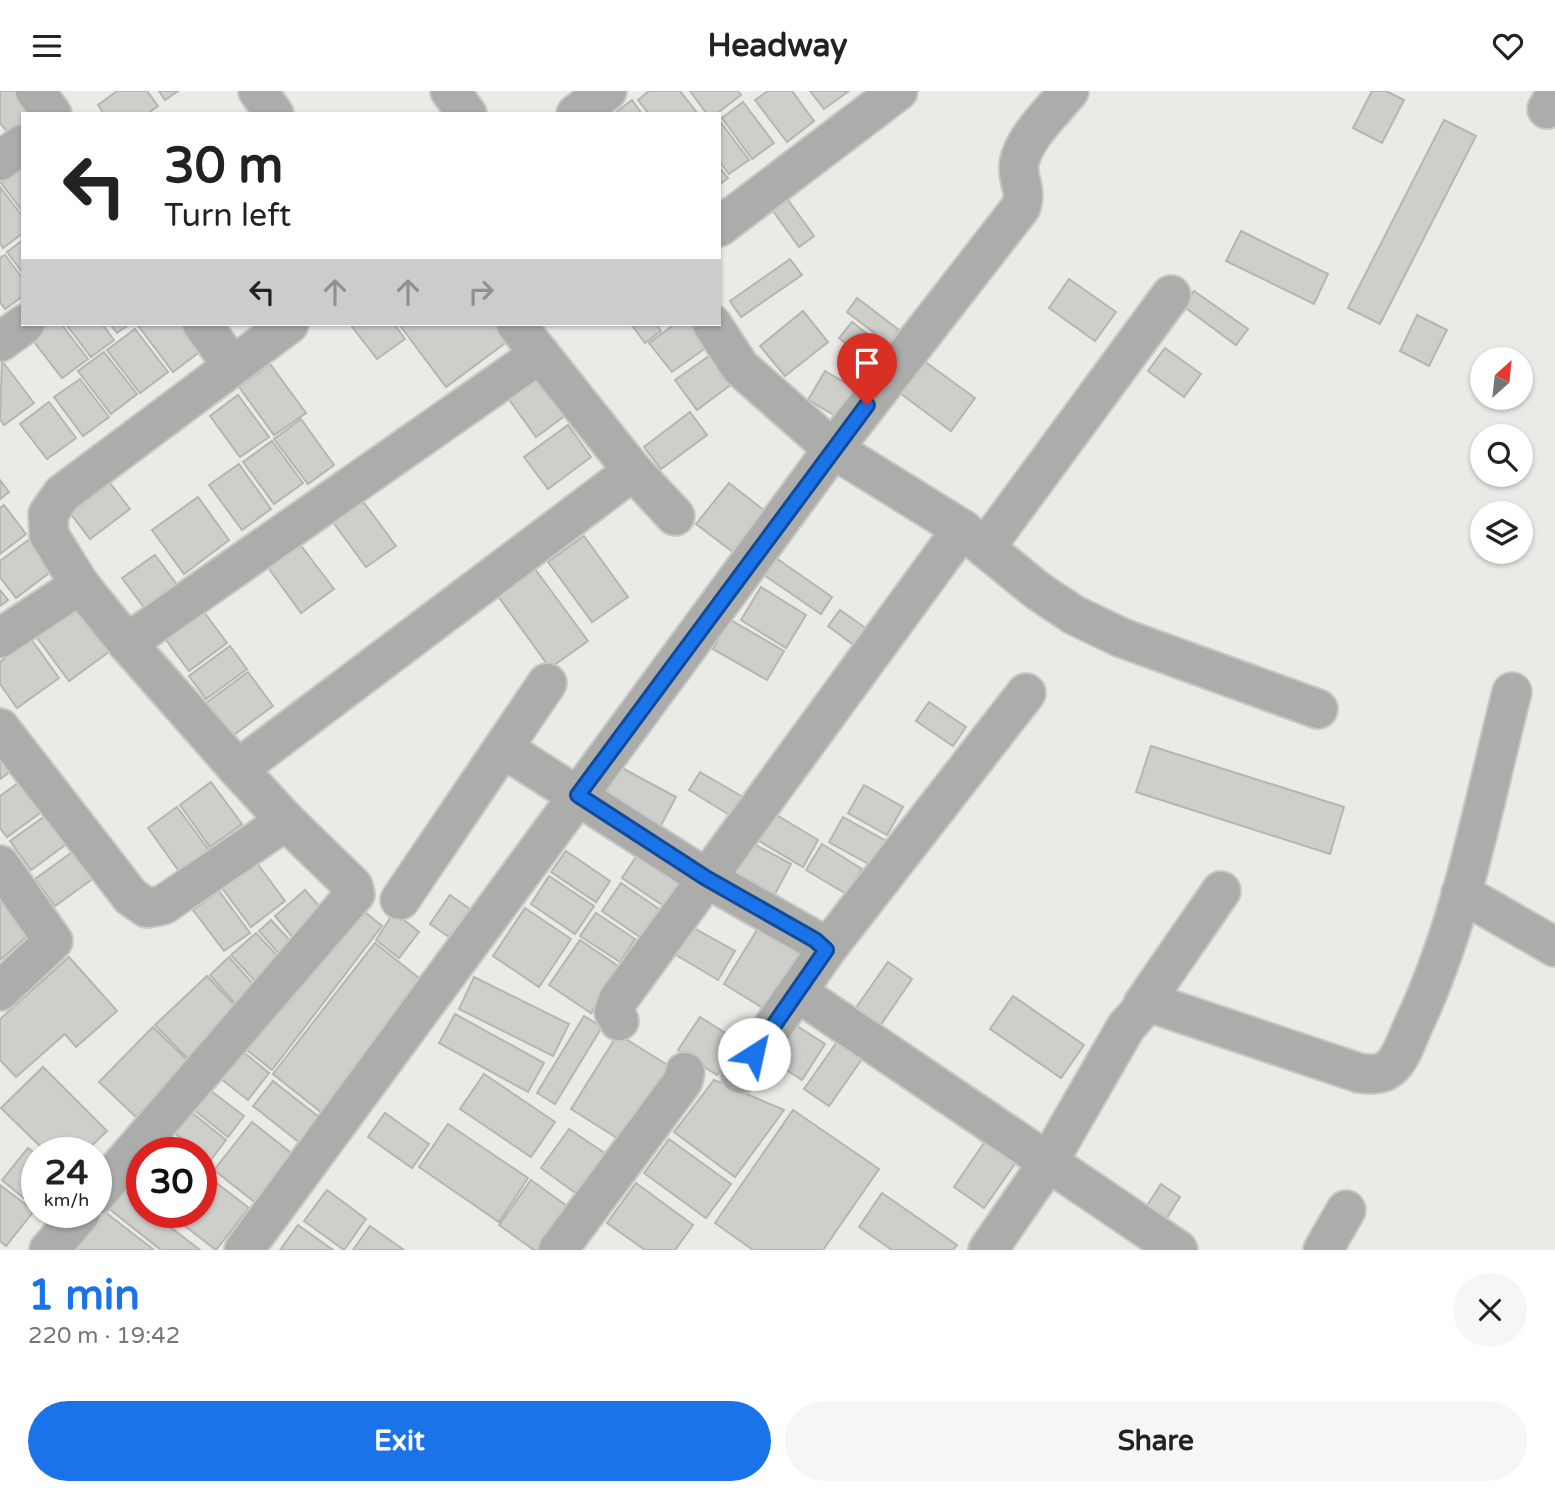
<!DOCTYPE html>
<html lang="en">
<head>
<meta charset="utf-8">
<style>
  body { margin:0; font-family:"Varela Round",sans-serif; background:#f6f6f6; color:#222; height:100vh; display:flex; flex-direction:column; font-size:26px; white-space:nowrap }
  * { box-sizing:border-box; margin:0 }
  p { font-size:23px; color:#767676 }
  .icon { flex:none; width:38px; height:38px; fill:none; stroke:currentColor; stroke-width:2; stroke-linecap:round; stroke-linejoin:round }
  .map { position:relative; height:1159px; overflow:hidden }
  .panel { display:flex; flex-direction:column; background:#fff; flex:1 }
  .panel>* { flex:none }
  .guide { position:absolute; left:21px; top:21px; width:700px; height:214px; border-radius:0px; box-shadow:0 2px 5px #0004; background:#fff; color:#222; overflow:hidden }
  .needle { width:46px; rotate:27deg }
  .tools { position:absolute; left:1470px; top:256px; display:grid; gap:14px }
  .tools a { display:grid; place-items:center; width:63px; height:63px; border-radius:50%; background:#fff; box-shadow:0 2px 5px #0004; font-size:35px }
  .speed { position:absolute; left:21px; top:1046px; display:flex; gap:14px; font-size:35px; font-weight:700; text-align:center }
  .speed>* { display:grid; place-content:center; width:91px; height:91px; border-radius:50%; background:#fff; box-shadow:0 2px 5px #0004; line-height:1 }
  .speed small { font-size:18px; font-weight:400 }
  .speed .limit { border:10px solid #d22; background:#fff; color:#111 }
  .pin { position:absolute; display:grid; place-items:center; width:60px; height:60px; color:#fff; margin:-72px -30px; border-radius:50% 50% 50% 0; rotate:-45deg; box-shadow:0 0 7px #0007 }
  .pin .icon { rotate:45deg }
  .me { position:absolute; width:77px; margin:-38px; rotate:35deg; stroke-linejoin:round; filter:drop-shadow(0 0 5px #0008) }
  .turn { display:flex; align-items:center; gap:24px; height:147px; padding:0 28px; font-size:32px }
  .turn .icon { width:91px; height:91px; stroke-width:2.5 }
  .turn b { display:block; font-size:49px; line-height:60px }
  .lanes { display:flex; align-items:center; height:66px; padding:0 28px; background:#0003; justify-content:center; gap:35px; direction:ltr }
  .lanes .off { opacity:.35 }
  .round { display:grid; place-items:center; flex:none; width:74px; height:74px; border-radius:37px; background:#f6f6f6 }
  .overview { display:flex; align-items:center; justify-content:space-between; height:119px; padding:0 28px }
  h1 { font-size:42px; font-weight:700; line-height:52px; color:#1a73e8 }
  .cta { display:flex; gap:14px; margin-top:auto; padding:14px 28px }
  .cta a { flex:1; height:80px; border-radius:42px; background:#1a73e8; color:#fff; font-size:28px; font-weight:700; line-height:80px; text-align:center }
  .cta a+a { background:#f6f6f6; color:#222 }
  header { display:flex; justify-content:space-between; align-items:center; height:91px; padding:0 28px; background:#fff; font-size:32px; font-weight:700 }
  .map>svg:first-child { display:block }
</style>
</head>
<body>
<header><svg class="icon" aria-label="menu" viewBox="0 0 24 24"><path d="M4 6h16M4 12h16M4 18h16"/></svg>Headway<svg class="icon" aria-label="heart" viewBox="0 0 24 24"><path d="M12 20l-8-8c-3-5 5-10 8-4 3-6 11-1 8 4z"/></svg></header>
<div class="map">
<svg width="1555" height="1159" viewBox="0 0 1555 1159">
  <rect width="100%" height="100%" fill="#eaeae7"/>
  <g fill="#cececb" stroke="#b5b5b2" stroke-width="2">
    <polygon points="0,0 25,0 42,23 23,23 23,39 12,47 0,32"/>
    <polygon points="117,0 147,0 158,15 147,23 104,23 98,14"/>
    <polygon points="159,0 178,0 165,9"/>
    <polygon points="649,0 680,0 698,23 649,23 638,9"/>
    <polygon points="690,0 738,0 741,4 716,23 707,23"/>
    <polygon points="768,0 792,0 814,30 787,51 755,9"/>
    <polygon points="810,0 849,0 824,18"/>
    <polygon points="1372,0 1386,0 1404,9 1382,52 1353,37"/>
    <polygon points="632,9 642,23 614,23"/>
    <polygon points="743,11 774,52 752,68 722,27"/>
    <polygon points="719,29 749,69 729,83 719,70"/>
    <polygon points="1444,29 1476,45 1380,233 1348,217"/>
    <polygon points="23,75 23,121 1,92"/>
    <polygon points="719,76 728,87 719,94"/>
    <polygon points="0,96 23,126 23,142 3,157 0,152"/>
    <polygon points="783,102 814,145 799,156 768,113"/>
    <polygon points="1241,140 1328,183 1314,213 1226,170"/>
    <polygon points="23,149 23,182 7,161"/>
    <polygon points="5,164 23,188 23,205 5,218 0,211 0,167"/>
    <polygon points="790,168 802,184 741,226 730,210"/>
    <polygon points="1069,188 1116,221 1095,250 1049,217"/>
    <polygon points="1194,200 1248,238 1236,254 1183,215"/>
    <polygon points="857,207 899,239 889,253 847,221"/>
    <polygon points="803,220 828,251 785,285 760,255"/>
    <polygon points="1417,224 1447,239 1429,275 1400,260"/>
    <polygon points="852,231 892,262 879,279 839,247"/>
    <polygon points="49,233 61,233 88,268 62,287 31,247"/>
    <polygon points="66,233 102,233 114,249 91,266"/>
    <polygon points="110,233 130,233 117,242"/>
    <polygon points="137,233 182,233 202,259 173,281"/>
    <polygon points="350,233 394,233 405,248 377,268"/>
    <polygon points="399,233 508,233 516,244 446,296"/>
    <polygon points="631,233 656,233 661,240 645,252"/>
    <polygon points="675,233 690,233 707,256 672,281 649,252"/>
    <polygon points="135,238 168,281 140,302 107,259"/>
    <polygon points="1165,257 1201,283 1184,306 1148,280"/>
    <polygon points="104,261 137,303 111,323 78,280"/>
    <polygon points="712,263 733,292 697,319 675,289"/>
    <polygon points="2,270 34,312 4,334 0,328"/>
    <polygon points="924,270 975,307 951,340 900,302"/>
    <polygon points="270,273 306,322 274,344 239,296"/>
    <polygon points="532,278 566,324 536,346 503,300"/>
    <polygon points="825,280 856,298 839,327 808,309"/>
    <polygon points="80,288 109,326 83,345 54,306"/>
    <polygon points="238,304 269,346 240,366 210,325"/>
    <polygon points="49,311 76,347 47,368 20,333"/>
    <polygon points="690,321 707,344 661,378 644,356"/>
    <polygon points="301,328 334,374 308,393 274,348"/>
    <polygon points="568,334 591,366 548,398 524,366"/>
    <polygon points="272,350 303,392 274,413 243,371"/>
    <polygon points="239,373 271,418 242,439 209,394"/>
    <polygon points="0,389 9,401 0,408"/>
    <polygon points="110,392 130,418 90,448 70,422"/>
    <polygon points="729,392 765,420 733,461 696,433"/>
    <polygon points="359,405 396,455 366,476 330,427"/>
    <polygon points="198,406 229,449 184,483 152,439"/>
    <polygon points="4,414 26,443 0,463 0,417"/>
    <polygon points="584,445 628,506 592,531 548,471"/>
    <polygon points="30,448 53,479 16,507 0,486 0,470"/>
    <polygon points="299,452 334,498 301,522 267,475"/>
    <polygon points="155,464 178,495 146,519 122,487"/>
    <polygon points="776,467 832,506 821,523 764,484"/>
    <polygon points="532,474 588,550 550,577 495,501"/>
    <polygon points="761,496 806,524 786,557 741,529"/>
    <polygon points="0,499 8,509 0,515"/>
    <polygon points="77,513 110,560 69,590 35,544"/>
    <polygon points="840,519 867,538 855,555 828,535"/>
    <polygon points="204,521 227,552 189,580 166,549"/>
    <polygon points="729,528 784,560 767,589 713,558"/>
    <polygon points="31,548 59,587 17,617 0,593 0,571"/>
    <polygon points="230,555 247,578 206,608 189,585"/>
    <polygon points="248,581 273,615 231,646 206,612"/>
    <polygon points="929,611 966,636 953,655 916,630"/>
    <polygon points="1151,655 1344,716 1330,763 1136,701"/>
    <polygon points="0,664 18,675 0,688"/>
    <polygon points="620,676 676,706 658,740 602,710"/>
    <polygon points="700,681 743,706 731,725 689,699"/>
    <polygon points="25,687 47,717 7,746 0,737 0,705"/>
    <polygon points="211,691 242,733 210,756 180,714"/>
    <polygon points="864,694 903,716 887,744 848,722"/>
    <polygon points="177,716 211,762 181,783 148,737"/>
    <polygon points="52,720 72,749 31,779 10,750"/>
    <polygon points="775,723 818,749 803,776 759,750"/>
    <polygon points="843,726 886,750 872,775 829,751"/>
    <polygon points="750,751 791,773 774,805 733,782"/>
    <polygon points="822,753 862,778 846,803 806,779"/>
    <polygon points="78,757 98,784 55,815 35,788"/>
    <polygon points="566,760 610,790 596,811 551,781"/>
    <polygon points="640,760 682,789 664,815 622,787"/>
    <polygon points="257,772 285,810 251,836 222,797"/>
    <polygon points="549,785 594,815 575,843 531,813"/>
    <polygon points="621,792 659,818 640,846 602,820"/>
    <polygon points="0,799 32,841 0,869"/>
    <polygon points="305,799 326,823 295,849 275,825"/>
    <polygon points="219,800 250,842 224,860 193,819"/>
    <polygon points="450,804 470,818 449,846 430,833"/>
    <polygon points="354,812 382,835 272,979 242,955"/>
    <polygon points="525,817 571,848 539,896 493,865"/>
    <polygon points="394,821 419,841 399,867 376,849"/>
    <polygon points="596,822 635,848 620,871 580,845"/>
    <polygon points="271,829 295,855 282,866 259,840"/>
    <polygon points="760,834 802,861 766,919 724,893"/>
    <polygon points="692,836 735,860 718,889 676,864"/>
    <polygon points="256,842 281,869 256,891 231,864"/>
    <polygon points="580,849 621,877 591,922 549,894"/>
    <polygon points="375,852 429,895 326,1025 273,983"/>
    <polygon points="69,866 117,920 76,956 65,943 16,986 0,969 0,928"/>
    <polygon points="229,866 259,900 239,917 210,884"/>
    <polygon points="888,871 912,888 878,938 853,921"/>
    <polygon points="207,885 241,921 190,970 155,934"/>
    <polygon points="474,886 569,933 553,965 459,918"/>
    <polygon points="1013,905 1084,954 1061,987 990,938"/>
    <polygon points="455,923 544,972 528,1001 439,952"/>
    <polygon points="584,925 602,936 555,1013 537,1002"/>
    <polygon points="700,926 738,950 717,984 678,959"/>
    <polygon points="788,929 825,953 802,989 765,965"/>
    <polygon points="153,936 189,971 136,1026 99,991"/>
    <polygon points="618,943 669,975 622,1050 571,1018"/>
    <polygon points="837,951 862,968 829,1015 804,998"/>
    <polygon points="242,960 269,982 248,1009 220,987"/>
    <polygon points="43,976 107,1040 84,1062 47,1062 1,1017"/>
    <polygon points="484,983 555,1031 531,1066 460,1018"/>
    <polygon points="714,989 784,1019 735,1086 674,1041"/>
    <polygon points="273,990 329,1034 309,1059 253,1015"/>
    <polygon points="203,994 244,1025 228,1046 188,1014"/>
    <polygon points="180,1012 226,1049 210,1070 163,1033"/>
    <polygon points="793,1019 879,1078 823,1159 753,1159 715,1132"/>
    <polygon points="385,1022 429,1053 412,1077 368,1046"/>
    <polygon points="252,1031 300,1069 262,1117 214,1079"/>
    <polygon points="448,1033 528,1087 499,1131 419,1076"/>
    <polygon points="569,1038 609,1065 581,1106 541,1077"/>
    <polygon points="154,1043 179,1062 142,1062 142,1101 121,1085"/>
    <polygon points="988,1046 1019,1067 984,1117 954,1096"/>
    <polygon points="669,1048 731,1093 706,1127 644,1082"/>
    <polygon points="28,1057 37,1064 37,1118 2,1089"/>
    <polygon points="201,1080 249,1117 216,1159 168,1122 201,1122"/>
    <polygon points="531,1089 571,1118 541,1159 534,1159 499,1134"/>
    <polygon points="112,1091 142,1114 142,1122 152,1122 200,1159 161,1159 98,1109"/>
    <polygon points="636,1092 693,1134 675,1159 645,1159 607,1132"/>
    <polygon points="1161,1093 1180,1106 1165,1130 1145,1118"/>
    <polygon points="0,1094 34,1120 6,1155 0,1150"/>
    <polygon points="327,1099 366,1128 344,1159 304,1130"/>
    <polygon points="882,1102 957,1154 953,1159 892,1159 859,1136"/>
    <polygon points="96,1114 154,1159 68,1159"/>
    <polygon points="298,1134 333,1159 280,1159"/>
    <polygon points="370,1135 404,1159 353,1159"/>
  </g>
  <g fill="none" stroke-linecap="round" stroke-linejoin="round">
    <defs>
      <g id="minor">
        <polyline points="35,0 52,23"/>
        <polyline points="258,0 274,23"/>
        <polyline points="450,0 467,23"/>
        <polyline points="1547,18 1555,5"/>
        <polyline points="576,23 607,0"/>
        <polyline points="0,70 23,53"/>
        <polyline points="719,136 898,0"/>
        <polyline points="202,233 232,274"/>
        <polyline points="516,233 633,380"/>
        <polyline points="712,233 740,276 833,358 962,438 1038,500 1074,524 1122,547 1318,618"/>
        <polyline points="0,251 25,233"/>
        <polyline points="985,457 1171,204"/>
        <polyline points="0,547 80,494"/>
        <polyline points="127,552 540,263"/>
        <polyline points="0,637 131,806 147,817 163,814 286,730"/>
        <polyline points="504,658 706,787 815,849 826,859 797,901 1178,1159"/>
        <polyline points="238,678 633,380 675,425"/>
        <polyline points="0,774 53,850 0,900"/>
        <polyline points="1461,802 1555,856"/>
        <polyline points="400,809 547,592"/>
        <polyline points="826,859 1026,602"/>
        <polyline points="1143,913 1221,800"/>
        <polyline points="619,930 614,921 618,909 962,438"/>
        <polyline points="740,983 797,901"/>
        <polyline points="96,1104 355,803 353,795 286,730 238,678 127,552 80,494 49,444 48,423 62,403 289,233"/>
        <polyline points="49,1159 81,1122"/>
        <path d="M244 1159 833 358 1021 116C1027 97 1017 91 1019 73 1023 47 1053 20 1069 0"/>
        <polyline points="558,1159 683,990 685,981"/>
        <path d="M988 1159 1047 1073 1126 936 1148 911 1359 982C1370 983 1380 985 1390 977 1401 968 1407 948 1413 935 1463 830 1483 713 1512 601"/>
        <polyline points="1323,1159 1346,1119"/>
      </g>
    </defs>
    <use href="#minor" stroke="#c8c8c5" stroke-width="42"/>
    <use href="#minor" stroke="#acacaa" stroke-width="38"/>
  </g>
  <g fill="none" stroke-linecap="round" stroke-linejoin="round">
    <defs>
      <polyline id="route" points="754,963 826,859 815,849 706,787 578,704 867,314"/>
    </defs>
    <use href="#route" stroke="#114b97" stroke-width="18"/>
    <use href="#route" stroke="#1a73e8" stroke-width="12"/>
  </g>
</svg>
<div class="tools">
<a><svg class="needle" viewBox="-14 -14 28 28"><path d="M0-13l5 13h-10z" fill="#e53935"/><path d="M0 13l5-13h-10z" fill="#767676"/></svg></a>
<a><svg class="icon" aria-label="search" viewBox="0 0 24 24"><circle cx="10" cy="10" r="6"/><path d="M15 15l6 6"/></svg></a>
<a><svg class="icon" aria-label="layers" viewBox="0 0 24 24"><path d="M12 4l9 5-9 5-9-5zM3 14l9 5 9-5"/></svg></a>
</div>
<div class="speed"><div>24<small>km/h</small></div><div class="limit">30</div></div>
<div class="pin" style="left:867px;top:314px;background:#d93025"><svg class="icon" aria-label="arrive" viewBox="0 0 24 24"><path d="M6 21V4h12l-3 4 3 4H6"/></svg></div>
<svg class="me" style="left:754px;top:963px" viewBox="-20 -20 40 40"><circle r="19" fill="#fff"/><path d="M0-13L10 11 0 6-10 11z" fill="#1a73e8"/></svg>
<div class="guide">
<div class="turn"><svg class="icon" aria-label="left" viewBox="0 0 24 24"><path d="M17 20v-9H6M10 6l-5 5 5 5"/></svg><div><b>30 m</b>Turn left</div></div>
<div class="lanes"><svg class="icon" aria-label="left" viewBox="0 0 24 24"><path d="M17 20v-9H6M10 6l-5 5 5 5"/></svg><svg class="icon off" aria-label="ahead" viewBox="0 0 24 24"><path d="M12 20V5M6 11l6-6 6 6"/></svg><svg class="icon off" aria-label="ahead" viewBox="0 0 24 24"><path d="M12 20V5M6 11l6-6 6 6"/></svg><svg class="icon off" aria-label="right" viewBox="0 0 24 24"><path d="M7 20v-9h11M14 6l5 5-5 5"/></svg></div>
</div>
</div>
<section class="panel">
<div class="overview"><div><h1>1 min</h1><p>220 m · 19:42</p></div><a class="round"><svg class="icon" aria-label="close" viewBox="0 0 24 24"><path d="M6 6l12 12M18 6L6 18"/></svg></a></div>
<div class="cta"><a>Exit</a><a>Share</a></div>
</section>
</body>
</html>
